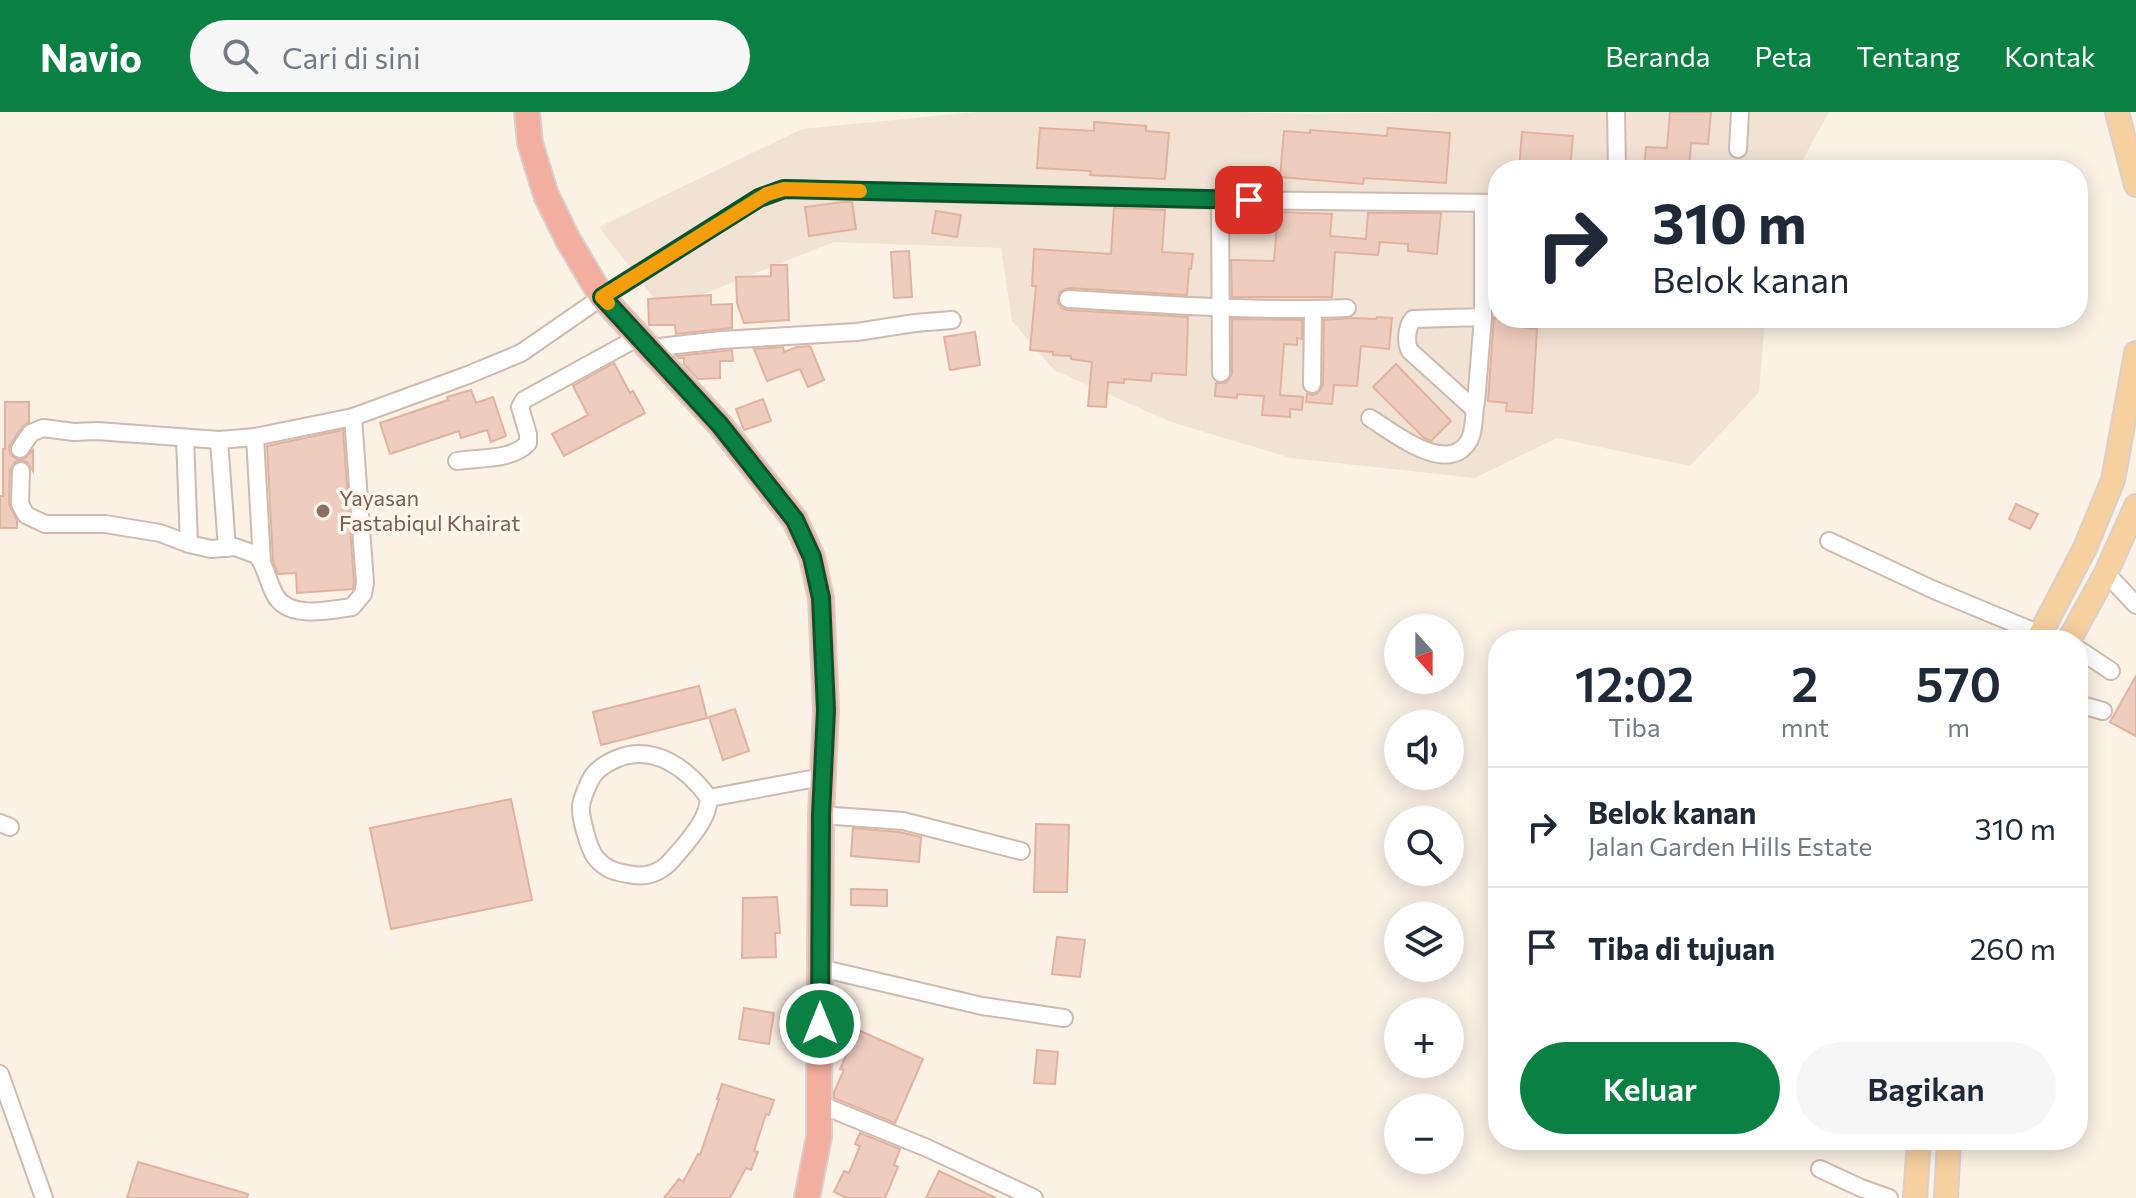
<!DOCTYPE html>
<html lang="id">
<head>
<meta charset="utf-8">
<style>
  body { margin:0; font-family:Commissioner,sans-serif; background:#f6f6f7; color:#1f2937; height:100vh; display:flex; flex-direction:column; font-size:30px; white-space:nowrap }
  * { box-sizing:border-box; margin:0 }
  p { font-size:26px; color:#747a83 }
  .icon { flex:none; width:44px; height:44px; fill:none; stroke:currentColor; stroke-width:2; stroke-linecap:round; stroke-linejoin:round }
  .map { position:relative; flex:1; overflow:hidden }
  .sheet { position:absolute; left:1488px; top:518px; width:600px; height:520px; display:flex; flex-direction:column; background:#fff; border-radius:32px; box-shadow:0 4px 20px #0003 }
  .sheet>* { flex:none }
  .top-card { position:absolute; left:1488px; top:48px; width:600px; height:168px; border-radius:32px; box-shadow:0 4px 20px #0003; background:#fff; color:#1f2937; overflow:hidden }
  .needle { width:52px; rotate:159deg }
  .tools { position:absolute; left:1384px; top:502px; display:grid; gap:16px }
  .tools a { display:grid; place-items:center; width:80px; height:80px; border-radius:50%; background:#fff; box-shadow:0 4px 20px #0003; font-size:40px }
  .pin { position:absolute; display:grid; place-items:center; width:68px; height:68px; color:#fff; margin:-34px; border-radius:16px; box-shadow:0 4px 12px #0006 }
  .me { position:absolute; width:88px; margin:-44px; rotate:0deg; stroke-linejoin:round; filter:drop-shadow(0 0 6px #0008) }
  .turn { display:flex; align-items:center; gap:28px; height:168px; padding:0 32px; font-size:36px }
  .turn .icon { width:104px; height:104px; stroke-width:2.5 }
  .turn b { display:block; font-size:56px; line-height:68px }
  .eta { display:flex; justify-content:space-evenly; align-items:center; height:136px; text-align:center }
  .eta b { font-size:48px; font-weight:600; line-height:56px }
  .cta { display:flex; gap:16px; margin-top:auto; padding:16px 32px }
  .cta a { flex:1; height:92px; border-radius:48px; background:#0b8043; color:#fff; font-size:32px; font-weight:600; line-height:92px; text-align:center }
  .cta a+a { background:#f6f6f7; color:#1f2937 }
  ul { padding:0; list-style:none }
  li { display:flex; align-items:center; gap:24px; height:120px; padding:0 32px; border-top:2px solid #e0e1e3 }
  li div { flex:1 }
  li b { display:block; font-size:30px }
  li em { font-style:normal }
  header { display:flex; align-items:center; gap:48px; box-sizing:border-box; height:112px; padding:0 40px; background:#0b8043; color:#fff }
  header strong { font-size:38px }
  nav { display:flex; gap:44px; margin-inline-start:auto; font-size:28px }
  .search { width:560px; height:72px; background:#f6f6f7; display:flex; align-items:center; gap:20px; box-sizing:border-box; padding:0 28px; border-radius:44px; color:#747a83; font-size:30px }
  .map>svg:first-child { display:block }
</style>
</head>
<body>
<header>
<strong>Navio</strong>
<div class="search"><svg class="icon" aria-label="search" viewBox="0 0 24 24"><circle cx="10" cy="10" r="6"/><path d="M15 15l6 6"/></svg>Cari di sini</div>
<nav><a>Beranda</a><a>Peta</a><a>Tentang</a><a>Kontak</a></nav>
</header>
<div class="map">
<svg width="2136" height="1086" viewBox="0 0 2136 1086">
  <rect width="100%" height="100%" fill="#fbf1e5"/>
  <polygon fill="#f2e2d4" points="976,0 1237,0 1307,2 1453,0 1829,0 1797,58 1498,58 1498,206 1765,206 1759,280 1690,354 1557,326 1475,366 1291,346 1171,310 1054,258 1012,209 1001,136 834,130 663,198 599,115 802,17"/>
  <g fill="#efcdbe" stroke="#e1b39f" stroke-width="2">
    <polygon points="1670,0 1711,0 1708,32 1691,31 1689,58 1644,58 1646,35 1667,36"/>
    <polygon points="1094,10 1146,14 1146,19 1169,21 1165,67 1090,63 1091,59 1037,56 1040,16 1094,19"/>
    <polygon points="1388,16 1450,21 1446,71 1364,66 1363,72 1280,65 1284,19 1310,21 1310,18 1387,24"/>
    <polygon points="1522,20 1573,24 1570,58 1519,58"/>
    <polygon points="843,90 852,90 856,117 809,124 805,95"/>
    <polygon points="1114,96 1165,98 1162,140 1193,142 1191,157 1189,157 1187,183 1069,176 1059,180 1058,191 1061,196 1067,198 1188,205 1186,263 1152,261 1151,269 1124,267 1124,271 1108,270 1106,295 1088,294 1092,250 1071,247 1071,244 1053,243 1053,240 1030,238 1036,174 1032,174 1034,137 1111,142"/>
    <polygon points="936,99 961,103 957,125 932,121"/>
    <polygon points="1278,100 1332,102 1330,124 1366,127 1368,101 1441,101 1437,142 1408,139 1408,132 1380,130 1378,143 1335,140 1332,185 1232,185 1231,148 1274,149"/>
    <polygon points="909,139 912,185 894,186 891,140"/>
    <polygon points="771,153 787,153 789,208 744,211 737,191 736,165 771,164"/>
    <polygon points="711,183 711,193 732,192 732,216 676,222 675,213 649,213 648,187"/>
    <polygon points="1377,205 1392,206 1389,237 1361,234 1357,274 1334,273 1332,292 1306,290 1307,282 1313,283 1318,281 1323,273 1324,208 1352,206 1376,207"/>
    <polygon points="1494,206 1519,206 1519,215 1537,217 1532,301 1506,299 1507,291 1488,289"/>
    <polygon points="1232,207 1302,208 1302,227 1297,226 1297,233 1284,232 1280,283 1303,285 1302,298 1290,297 1290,305 1262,303 1264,284 1237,282 1237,286 1215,284 1216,271 1226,271 1232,262"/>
    <polygon points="975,220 980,253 950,258 944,225"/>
    <polygon points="810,234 824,268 808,275 800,257 767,269 754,237 783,235 784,240 797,235"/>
    <polygon points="732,238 733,249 720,249 720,266 698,267 684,252 684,246 679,246 677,244"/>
    <polygon points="614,251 630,281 633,279 645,301 564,344 552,322 588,303 573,274"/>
    <polygon points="1396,252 1451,309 1431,329 1424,326 1373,275"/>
    <polygon points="471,278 476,291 493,285 506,324 491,330 487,318 461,326 459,319 390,342 380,311 448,288 447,285"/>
    <polygon points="763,287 771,309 744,318 736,297"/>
    <polygon points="5,290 29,290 29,310 22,315 9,335 10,342 18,348 25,346 33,338 33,359 27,350 22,348 15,350 10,358 9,392 17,409 17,416 0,416 0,384 3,384 3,337 5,337"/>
    <polygon points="343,318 354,470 353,477 297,481 296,461 278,462 273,449 267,334"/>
    <polygon points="2016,392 2038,402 2030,417 2009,407"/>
    <polygon points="2136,564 2136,624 2110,610"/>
    <polygon points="699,574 707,606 601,633 593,600"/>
    <polygon points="735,597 749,639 723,648 709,605"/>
    <polygon points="511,687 532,788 391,817 370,716"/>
    <polygon points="1036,712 1069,713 1067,780 1034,780"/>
    <polygon points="853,716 899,720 921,725 919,750 851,744"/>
    <polygon points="851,777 887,778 887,794 851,793"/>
    <polygon points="777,785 780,821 775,821 776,845 742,846 743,786"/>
    <polygon points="1057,825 1085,828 1080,865 1052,862"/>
    <polygon points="744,896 774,901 769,932 739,927"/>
    <polygon points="858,918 923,947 895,1011 834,986 834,980 844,958 840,957"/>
    <polygon points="1037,938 1058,940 1055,972 1034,971"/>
    <polygon points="722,972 774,988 769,1003 766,1002 754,1039 758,1040 751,1058 746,1056 730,1086 664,1086 679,1067 683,1070 698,1042 700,1043 719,987 717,987"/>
    <polygon points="860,1021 900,1037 894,1053 898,1055 885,1086 847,1086 834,1080 844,1059 849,1061 860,1034 855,1032"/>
    <polygon points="138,1050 248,1082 247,1086 127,1086"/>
    <polygon points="939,1059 996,1086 926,1086"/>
  </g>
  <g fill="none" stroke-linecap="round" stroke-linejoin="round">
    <defs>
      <g id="minor">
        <polyline points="1616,0 1617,58"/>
        <polyline points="1738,37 1740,0"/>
        <polyline points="1220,88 1221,261"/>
        <path d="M1068 187C1161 192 1255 200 1347 196"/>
        <path d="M1483 205 1413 207C1407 214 1405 231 1410 239L1472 295 1476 291 1483 205V91"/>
        <polyline points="650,236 721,228 857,220 915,211 952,208"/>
        <polyline points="1312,272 1313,197"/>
        <polyline points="353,305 468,263 521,241 602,185 759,86 784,77 1220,88 1498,91"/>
        <path d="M1370 306C1394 321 1449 366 1470 327 1474 318 1474 305 1475 295"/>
        <polyline points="255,325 262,450"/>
        <polyline points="185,326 189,432"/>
        <polyline points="219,328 227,436"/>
        <path d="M20 337 31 321 43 316 74 320 97 319 219 328 255 325 353 305 365 471 363 482 352 495C330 498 289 508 275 483 268 470 266 455 257 443L235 435 211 437 189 432 160 421 105 412H45L26 403 20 392 21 359"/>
        <path d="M457 349C480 345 511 349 528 331V322L520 295 524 288 639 225"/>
        <polyline points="1829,429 1934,478 2040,522"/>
        <polyline points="2106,461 2136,493"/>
        <polyline points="2078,537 2111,559"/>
        <polyline points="2078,592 2103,599"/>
        <path d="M709 686C688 657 654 631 616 647 607 651 597 657 592 665 588 672 582 686 581 694 580 705 589 738 596 746 605 757 615 760 628 762 641 765 652 764 663 756 671 751 677 741 684 734 695 720 708 705 709 686L822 665"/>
        <polyline points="821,703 903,709 1021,739"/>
        <polyline points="0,711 10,715"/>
        <polyline points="820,856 982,894 1064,906"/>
        <polyline points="0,962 44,1086"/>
        <polyline points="819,992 927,1036 1034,1086"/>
        <polyline points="1820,1057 1861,1076 1889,1086"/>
      </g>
      <g id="major">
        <polyline points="2117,0 2136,73"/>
        <polyline points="2037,528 2085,436 2113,368 2136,241"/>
        <polyline points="2069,528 2106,461 2136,394"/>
        <polyline points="1915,1086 1919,1028"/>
        <polyline points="1946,1086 1949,1028"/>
      </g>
      <polyline id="highway" points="527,0 530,31 546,83 568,128 602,185 720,313 795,408 812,445 821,486 826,598 821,703 819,992 819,1025 807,1086"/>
    </defs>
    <use href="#minor" stroke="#cebaaf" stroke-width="20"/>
    <use href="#major" stroke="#d8d0cd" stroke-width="26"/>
    <use href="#highway" stroke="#d8d0cd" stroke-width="28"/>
    <use href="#minor" stroke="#fff" stroke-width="16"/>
    <use href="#major" stroke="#f7d0a0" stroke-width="22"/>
    <use href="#highway" stroke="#f2ae9f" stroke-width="24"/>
  </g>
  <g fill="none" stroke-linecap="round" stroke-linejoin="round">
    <defs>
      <polyline id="route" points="820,912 821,703 826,598 821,486 812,445 795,408 720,313 602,185 759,86 784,77 1249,88"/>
    </defs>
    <use href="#route" stroke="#07532c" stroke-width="20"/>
    <use href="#route" stroke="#0b8043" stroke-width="14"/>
    <polyline stroke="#f59e0b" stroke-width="14" points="608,191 602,185 767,82 784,77 860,79"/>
  </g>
  <circle fill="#8d6e63" stroke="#fef5eb" stroke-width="3" cx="323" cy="399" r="8"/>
  <g text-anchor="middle" stroke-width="7" stroke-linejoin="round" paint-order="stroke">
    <g font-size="22" fill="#785e54" stroke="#fef5eb" text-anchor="start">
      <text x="339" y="394">Yayasan<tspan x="339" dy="25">Fastabiqul Khairat</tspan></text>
    </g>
  </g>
</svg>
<div class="tools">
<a><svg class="needle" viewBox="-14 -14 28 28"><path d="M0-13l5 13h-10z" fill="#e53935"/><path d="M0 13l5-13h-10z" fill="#747a83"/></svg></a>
<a><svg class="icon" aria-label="sound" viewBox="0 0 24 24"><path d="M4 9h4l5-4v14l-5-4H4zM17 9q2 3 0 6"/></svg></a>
<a><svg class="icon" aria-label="search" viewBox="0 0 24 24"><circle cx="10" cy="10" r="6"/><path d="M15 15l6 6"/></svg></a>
<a><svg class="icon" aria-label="layers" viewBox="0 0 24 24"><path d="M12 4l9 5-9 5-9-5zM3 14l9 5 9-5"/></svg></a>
<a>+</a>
<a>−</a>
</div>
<div class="pin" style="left:1249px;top:88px;background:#d93025"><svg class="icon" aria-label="arrive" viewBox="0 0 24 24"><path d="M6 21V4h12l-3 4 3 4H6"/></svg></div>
<svg class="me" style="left:820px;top:912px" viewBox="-20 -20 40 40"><circle r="17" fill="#0b8043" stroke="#fff" stroke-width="3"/><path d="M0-11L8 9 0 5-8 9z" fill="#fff"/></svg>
<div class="top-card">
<div class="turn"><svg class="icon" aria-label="right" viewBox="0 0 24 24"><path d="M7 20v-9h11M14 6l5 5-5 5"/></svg><div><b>310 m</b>Belok kanan</div></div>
</div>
<section class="sheet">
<div class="eta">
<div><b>12:02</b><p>Tiba</p></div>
<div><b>2</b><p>mnt</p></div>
<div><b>570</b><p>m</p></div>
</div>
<ul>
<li><svg class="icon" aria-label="right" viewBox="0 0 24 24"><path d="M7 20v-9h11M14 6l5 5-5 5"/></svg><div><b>Belok kanan</b><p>Jalan Garden Hills Estate</p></div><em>310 m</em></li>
<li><svg class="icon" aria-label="arrive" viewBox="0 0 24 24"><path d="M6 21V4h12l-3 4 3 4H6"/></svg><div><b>Tiba di tujuan</b></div><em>260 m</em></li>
</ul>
<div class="cta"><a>Keluar</a><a>Bagikan</a></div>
</section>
</div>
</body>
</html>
